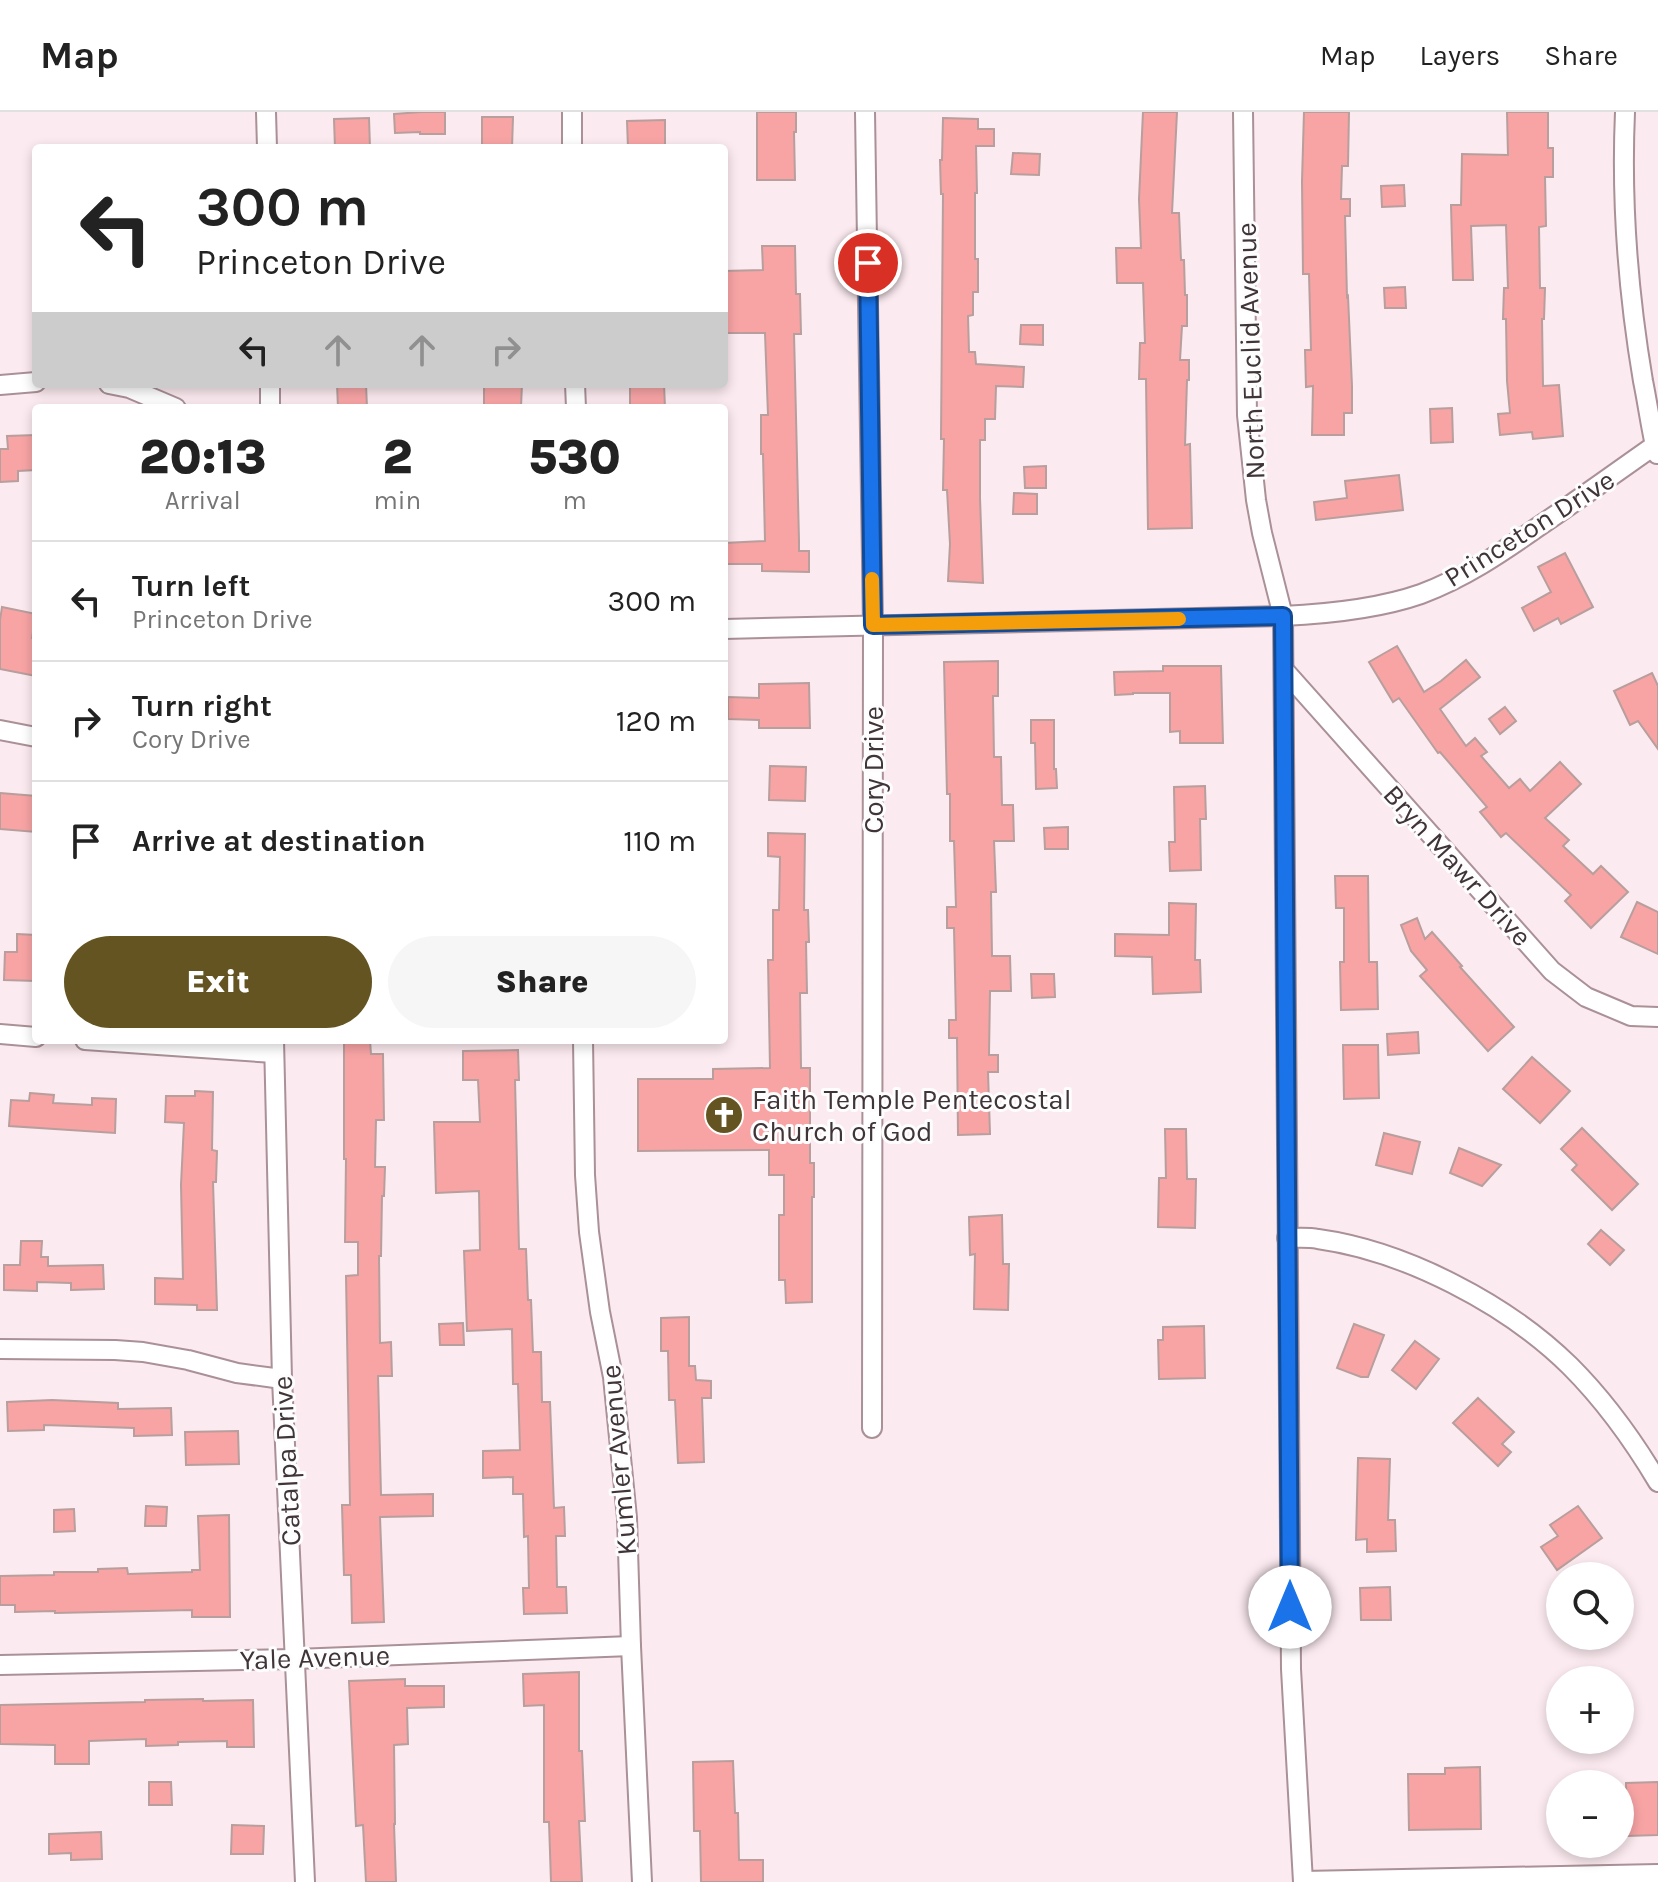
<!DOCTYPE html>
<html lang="en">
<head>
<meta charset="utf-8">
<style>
  body { margin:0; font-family:Karla,sans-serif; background:#f6f6f6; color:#222; height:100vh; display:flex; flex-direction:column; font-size:30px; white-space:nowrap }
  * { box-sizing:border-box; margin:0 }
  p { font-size:26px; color:#767676 }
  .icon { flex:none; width:44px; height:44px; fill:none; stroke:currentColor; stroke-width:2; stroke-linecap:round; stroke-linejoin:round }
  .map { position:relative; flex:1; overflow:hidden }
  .details { position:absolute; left:32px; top:292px; width:696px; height:640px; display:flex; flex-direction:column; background:#fff; border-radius:8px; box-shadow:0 4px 12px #0003 }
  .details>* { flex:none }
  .top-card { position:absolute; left:32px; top:32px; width:696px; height:244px; border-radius:8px; box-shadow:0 4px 12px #0003; background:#fff; color:#222; overflow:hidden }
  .controls { position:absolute; left:1546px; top:1450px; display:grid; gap:16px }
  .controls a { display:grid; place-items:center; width:88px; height:88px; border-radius:50%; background:#fff; box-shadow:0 4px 12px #0003; font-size:40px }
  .pin { position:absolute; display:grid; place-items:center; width:68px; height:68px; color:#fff; margin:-34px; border:4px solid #fff; border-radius:50%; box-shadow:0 2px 8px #0007 }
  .me { position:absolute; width:88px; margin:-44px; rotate:0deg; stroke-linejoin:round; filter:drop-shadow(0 0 6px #0008) }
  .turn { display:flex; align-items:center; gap:28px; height:168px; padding:0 32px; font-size:36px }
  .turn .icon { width:104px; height:104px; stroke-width:2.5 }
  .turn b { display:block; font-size:56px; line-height:68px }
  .lanes { display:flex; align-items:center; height:76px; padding:0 32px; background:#0003; justify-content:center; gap:40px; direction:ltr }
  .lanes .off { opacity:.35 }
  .eta { display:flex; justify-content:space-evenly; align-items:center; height:136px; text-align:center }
  .eta b { font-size:48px; font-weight:800; line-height:56px }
  .cta { display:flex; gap:16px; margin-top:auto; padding:16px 32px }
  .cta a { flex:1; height:92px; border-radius:48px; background:#635421; color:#fff; font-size:32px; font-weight:800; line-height:92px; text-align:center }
  .cta a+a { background:#f6f6f6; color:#222 }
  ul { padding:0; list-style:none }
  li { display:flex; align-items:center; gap:24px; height:120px; padding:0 32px; border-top:2px solid #e0e0e0 }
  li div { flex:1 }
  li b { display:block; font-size:30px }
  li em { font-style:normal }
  header { display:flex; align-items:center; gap:48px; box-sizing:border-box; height:112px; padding:0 40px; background:#fff; border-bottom:2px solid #e0e0e0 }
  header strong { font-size:38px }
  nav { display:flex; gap:44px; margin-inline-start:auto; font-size:28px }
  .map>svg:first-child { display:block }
</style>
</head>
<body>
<header>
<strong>Map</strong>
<nav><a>Map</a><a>Layers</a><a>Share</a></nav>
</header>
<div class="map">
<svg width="1658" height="1770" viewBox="0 0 1658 1770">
  <rect width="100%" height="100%" fill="#fbeaef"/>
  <g fill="#f8a4a5" stroke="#b89e9d" stroke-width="2">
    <polygon points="421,0 445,0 445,22 420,22 420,20 395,21 394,2"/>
    <polygon points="757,0 796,0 796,20 794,20 795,68 757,68"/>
    <polygon points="1143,0 1177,0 1172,101 1179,101 1181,148 1184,148 1185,183 1187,183 1187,214 1182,214 1180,248 1189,248 1189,268 1187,268 1185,333 1190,332 1192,416 1148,417 1146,267 1139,267 1140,231 1145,231 1143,171 1117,171 1116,136 1141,136 1139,87"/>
    <polygon points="1304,0 1349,0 1348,54 1342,54 1341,87 1350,87 1350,104 1345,104 1347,185 1348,184 1352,274 1352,301 1344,301 1344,323 1312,323 1313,274 1306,275 1305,238 1311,238 1309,162 1303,162 1302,69"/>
    <polygon points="1507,0 1548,0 1548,36 1553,36 1553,65 1545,65 1546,114 1539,115 1540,176 1545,176 1544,207 1542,207 1543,274 1559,273 1563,324 1533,327 1532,320 1500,323 1498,302 1510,301 1507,269 1506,207 1503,207 1504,176 1508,176 1506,113 1471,114 1473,168 1453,168 1451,93 1461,93 1462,42 1508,43"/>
    <polygon points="482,5 513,5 512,36 482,36"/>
    <polygon points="369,6 370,36 335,36 334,7"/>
    <polygon points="943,6 978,7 978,17 994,17 994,34 976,34 977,81 975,81 975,147 978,147 978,180 973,180 973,203 968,204 969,240 975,240 976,252 1024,255 1023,275 996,274 995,307 985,307 985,328 980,328 980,386 983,471 948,469 950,432 947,378 943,378 944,327 941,327 943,82 941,82 940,48 942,48"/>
    <polygon points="665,8 665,36 628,36 627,9"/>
    <polygon points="1013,41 1040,42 1039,63 1011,62"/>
    <polygon points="1404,73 1405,94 1382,95 1381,74"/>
    <polygon points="762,134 795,134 796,182 800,182 801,222 794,222 799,429 799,439 809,439 809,460 762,459 762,452 724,452 724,431 765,429 763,342 761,342 761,303 768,303 765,221 724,221 724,195 725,195 724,159 763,158"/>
    <polygon points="1405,175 1406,196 1385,196 1384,176"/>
    <polygon points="1021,213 1043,213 1043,233 1020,232"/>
    <polygon points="337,272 366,272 367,296 338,296"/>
    <polygon points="484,272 522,272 521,295 484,295"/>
    <polygon points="630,272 664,272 665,296 630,296"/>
    <polygon points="1452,296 1453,330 1431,331 1430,297"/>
    <polygon points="36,323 36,358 18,359 18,369 0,370 0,337 8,337 7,324"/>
    <polygon points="1046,354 1046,376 1025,376 1024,355"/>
    <polygon points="1399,363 1403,398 1316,408 1314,390 1347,386 1345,369"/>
    <polygon points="1014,381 1037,382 1037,402 1013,402"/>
    <polygon points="1565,441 1593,495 1561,512 1558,506 1534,519 1522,496 1551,480 1538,455"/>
    <polygon points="2,495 36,502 32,526 36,527 36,564 0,557 0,508"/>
    <polygon points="1397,534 1424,580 1441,569 1466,548 1480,565 1440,597 1466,634 1475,626 1487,640 1481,644 1509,676 1520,667 1530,679 1560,650 1581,672 1545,706 1569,728 1563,734 1593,762 1601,754 1628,780 1591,816 1565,789 1571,783 1506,721 1501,725 1480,700 1487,695 1440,640 1438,641 1399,586 1393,590 1369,550"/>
    <polygon points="998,549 998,584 993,584 994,645 1001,645 1002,693 1013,693 1014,729 994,729 996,780 991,780 992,844 1010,844 1011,879 990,879 989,943 998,943 998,960 988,960 990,1022 958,1023 957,926 949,926 949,908 956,908 954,816 947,816 947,795 956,795 954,729 950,729 950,682 947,682 944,550"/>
    <polygon points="1163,554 1221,554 1223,631 1180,631 1180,619 1170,620 1170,581 1133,581 1133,582 1115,583 1114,560 1163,559"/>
    <polygon points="1652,561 1658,574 1658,637 1638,609 1630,613 1614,579"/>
    <polygon points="809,571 810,616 759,616 759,608 728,607 728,585 759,586 759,572"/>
    <polygon points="1505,595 1516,609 1500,622 1489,607"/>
    <polygon points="1031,608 1054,608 1054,657 1056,657 1057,676 1036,677 1035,631 1031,631"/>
    <polygon points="770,654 806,655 805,689 769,688"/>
    <polygon points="1205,674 1206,707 1200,707 1201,758 1170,759 1169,730 1175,730 1174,675"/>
    <polygon points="0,681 36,684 36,720 0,717"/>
    <polygon points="1068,715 1068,737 1045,737 1044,716"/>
    <polygon points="768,721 805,722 804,798 808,798 809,830 806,830 807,881 800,881 801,956 810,956 810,1051 814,1051 814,1085 812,1085 812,1190 786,1191 785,1168 779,1168 779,1103 784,1103 784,1063 769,1063 769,1038 638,1039 638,967 713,967 713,957 770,956 768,848 773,848 773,798 779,798 780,745 768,744"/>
    <polygon points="1335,764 1368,764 1369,850 1377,850 1378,897 1341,898 1340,850 1344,850 1344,796 1336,796"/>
    <polygon points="1637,790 1658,800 1658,842 1621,825"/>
    <polygon points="1169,791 1196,792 1195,848 1200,848 1201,880 1153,882 1152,845 1115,844 1115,822 1169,823"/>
    <polygon points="1417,806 1425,827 1432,820 1462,854 1460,855 1514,915 1488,939 1420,864 1427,858 1411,839 1401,813"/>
    <polygon points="17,822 36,823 36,869 4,868 5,840 17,840"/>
    <polygon points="1031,862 1054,862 1055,885 1032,886"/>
    <polygon points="1418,920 1419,941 1388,943 1387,922"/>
    <polygon points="344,928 370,928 371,942 383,942 384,1008 376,1008 375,1055 385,1055 384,1084 382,1084 381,1144 379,1144 380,1231 391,1230 392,1264 378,1264 381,1383 433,1382 433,1404 380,1405 384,1510 352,1511 351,1463 344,1463 342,1393 350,1393 346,1164 358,1163 358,1130 345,1130 346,1047 344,1047"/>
    <polygon points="1343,933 1378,933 1379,986 1344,987"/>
    <polygon points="518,938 519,968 515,968 519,1137 526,1137 528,1188 531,1188 533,1240 541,1240 542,1290 550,1290 554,1396 564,1395 565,1424 556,1424 557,1475 566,1475 567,1501 524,1502 523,1476 529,1476 528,1424 524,1425 523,1382 513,1382 513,1365 483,1366 483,1339 520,1338 518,1272 513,1272 512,1217 467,1219 464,1139 480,1138 479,1079 436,1081 434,1010 480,1010 478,968 463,968 463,939"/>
    <polygon points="1532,945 1570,979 1540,1011 1503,977"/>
    <polygon points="195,979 213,980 212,1038 217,1039 216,1070 213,1070 217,1198 197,1198 197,1193 155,1192 155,1166 183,1167 181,1073 184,1011 165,1010 166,984 195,984"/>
    <polygon points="30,981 54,983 53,991 92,993 92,986 116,987 115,1021 9,1014 11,988 29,989"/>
    <polygon points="1582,1016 1638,1072 1612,1098 1572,1058 1577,1053 1561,1037"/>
    <polygon points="1165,1017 1186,1017 1187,1067 1196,1067 1195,1116 1158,1115 1159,1066 1166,1066"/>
    <polygon points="1384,1021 1420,1030 1412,1062 1376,1053"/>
    <polygon points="1459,1036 1501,1053 1482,1074 1450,1061"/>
    <polygon points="1002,1103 1003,1152 1009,1152 1008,1198 974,1197 975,1142 970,1143 969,1105"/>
    <polygon points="1601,1118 1624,1138 1610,1153 1588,1132"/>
    <polygon points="21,1129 42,1129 41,1145 48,1145 48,1154 103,1153 104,1177 71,1178 71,1171 37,1170 37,1179 4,1178 4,1153 20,1153"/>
    <polygon points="689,1205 689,1254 695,1254 696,1268 711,1269 711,1286 702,1286 704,1350 678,1351 675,1288 669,1288 668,1239 661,1239 661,1206"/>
    <polygon points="463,1211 464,1233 440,1233 439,1212"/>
    <polygon points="1354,1212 1384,1223 1368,1265 1361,1265 1337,1256"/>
    <polygon points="1204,1214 1205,1266 1159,1267 1158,1228 1163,1228 1163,1215"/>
    <polygon points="1415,1229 1439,1247 1416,1277 1392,1258"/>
    <polygon points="1478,1286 1514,1320 1502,1332 1511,1340 1498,1354 1453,1311"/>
    <polygon points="52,1288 118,1291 118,1297 171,1296 172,1323 134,1324 134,1316 44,1313 44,1318 8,1319 7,1290"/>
    <polygon points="238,1319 239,1352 186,1353 185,1320"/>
    <polygon points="1358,1346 1390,1347 1388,1408 1395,1408 1396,1439 1367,1440 1367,1427 1356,1428"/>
    <polygon points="146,1394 167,1395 166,1414 145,1414"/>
    <polygon points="1578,1394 1602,1426 1557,1458 1541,1435 1558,1424 1550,1413"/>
    <polygon points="74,1397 75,1419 54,1420 54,1398"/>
    <polygon points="229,1403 230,1505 192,1505 192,1498 55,1501 55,1499 15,1500 15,1493 0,1493 0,1464 54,1463 54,1460 98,1460 98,1457 127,1456 128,1462 192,1460 192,1458 200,1458 198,1404"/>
    <polygon points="1390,1475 1391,1508 1361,1508 1360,1476"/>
    <polygon points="579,1560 579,1639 582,1639 585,1709 579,1709 582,1770 551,1770 549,1710 544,1710 544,1593 524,1594 523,1562"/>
    <polygon points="405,1567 405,1574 444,1574 444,1595 407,1596 408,1632 394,1633 395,1712 394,1712 396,1770 366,1770 363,1713 356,1714 349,1569"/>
    <polygon points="203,1587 203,1589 253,1588 254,1635 227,1635 227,1629 178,1630 178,1633 146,1634 146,1627 89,1629 89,1652 55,1652 55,1633 0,1632 0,1593 145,1590 145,1588"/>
    <polygon points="733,1649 735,1701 738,1701 739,1748 763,1748 763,1770 701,1770 700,1719 694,1719 693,1650"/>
    <polygon points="1480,1655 1481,1717 1409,1718 1408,1662 1445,1662 1445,1656"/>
    <polygon points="149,1670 171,1670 172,1693 149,1693"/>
    <polygon points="1658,1670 1658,1723 1627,1724 1626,1671"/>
    <polygon points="232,1713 264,1714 263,1742 231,1742"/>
    <polygon points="101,1720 102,1747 71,1748 71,1741 49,1742 49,1722"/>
  </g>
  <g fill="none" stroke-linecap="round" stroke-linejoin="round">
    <defs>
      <g id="street">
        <polyline points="266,0 267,36"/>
        <polyline points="572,0 572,36"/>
        <polyline points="865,0 873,513 872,1316"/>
        <polyline points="1243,0 1247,303 1256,388 1262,421 1283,504 1291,1557 1303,1770"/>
        <path d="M1625 0C1621 90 1628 180 1643 269 1648 293 1651 318 1657 342"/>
        <polyline points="109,272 129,276 176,296"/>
        <polyline points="575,272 576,296"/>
        <polyline points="0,273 36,270"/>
        <polyline points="270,296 270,272"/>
        <path d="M724 517 1283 504C1326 502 1381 496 1421 482 1464 466 1501 441 1538 415 1578 388 1618 359 1658 331"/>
        <polyline points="1284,558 1552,859 1586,885 1631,904 1658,905"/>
        <polyline points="0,618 36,625"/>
        <polyline points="0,922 36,925"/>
        <polyline points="85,928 274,941"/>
        <polyline points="274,928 282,1267 305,1770"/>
        <polyline points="583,928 585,1063 589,1120 600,1200 613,1265 627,1406 631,1534 642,1770"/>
        <path d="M1287 1126C1297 1126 1308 1125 1318 1127 1405 1139 1507 1192 1570 1254 1605 1289 1633 1328 1658 1370"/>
        <polyline points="0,1237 115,1238 143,1240 188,1248 237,1261 282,1267"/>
        <polyline points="0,1553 295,1547 631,1534"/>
        <polyline points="1303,1769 1658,1762"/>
      </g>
    </defs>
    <use href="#street" stroke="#aa9097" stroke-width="22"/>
    <use href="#street" stroke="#fff" stroke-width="18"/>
  </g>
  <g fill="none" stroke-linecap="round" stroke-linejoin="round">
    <defs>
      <polyline id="route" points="868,151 873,513 1283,504 1290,1495"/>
    </defs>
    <use href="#route" stroke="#114b97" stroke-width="20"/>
    <use href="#route" stroke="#1a73e8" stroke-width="14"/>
    <polyline stroke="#f59e0b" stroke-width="14" points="872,467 873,513 1179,507"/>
  </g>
  <defs>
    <symbol id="church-disc" viewBox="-11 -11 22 22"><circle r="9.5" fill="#635421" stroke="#fdfdfd"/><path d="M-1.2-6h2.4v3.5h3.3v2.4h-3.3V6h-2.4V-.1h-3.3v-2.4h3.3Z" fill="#fff"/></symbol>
  </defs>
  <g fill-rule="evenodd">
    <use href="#church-disc" x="702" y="981" width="44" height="44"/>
  </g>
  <g text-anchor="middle" stroke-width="6" stroke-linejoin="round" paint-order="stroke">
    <g font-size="28" fill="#3f3437" stroke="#fdfdfd">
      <text transform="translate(1250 239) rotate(-92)" y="10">North Euclid Avenue</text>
      <text transform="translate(1529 416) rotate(-32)" y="10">Princeton Drive</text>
      <text transform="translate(873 658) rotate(-90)" y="10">Cory Drive</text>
      <text transform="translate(1458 753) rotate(48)" y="10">Bryn Mawr Drive</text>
      <text transform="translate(618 1348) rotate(-95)" y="10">Kumler Avenue</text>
      <text transform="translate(286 1349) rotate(-93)" y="10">Catalpa Drive</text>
      <text transform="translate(315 1545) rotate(-2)" y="10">Yale Avenue</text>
    </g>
    <g font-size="28" fill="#3f3437" stroke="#fdfdfd" text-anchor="start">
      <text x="752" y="997">Faith Temple Pentecostal<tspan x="752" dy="32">Church of God</tspan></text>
    </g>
  </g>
</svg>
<div class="controls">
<a><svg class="icon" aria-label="search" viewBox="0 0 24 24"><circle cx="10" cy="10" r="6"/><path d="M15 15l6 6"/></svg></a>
<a>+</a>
<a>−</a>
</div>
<div class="pin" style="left:868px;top:151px;background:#d93025"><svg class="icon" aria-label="arrive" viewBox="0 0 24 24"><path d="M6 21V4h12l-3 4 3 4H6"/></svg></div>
<svg class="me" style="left:1290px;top:1495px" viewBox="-20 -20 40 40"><circle r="19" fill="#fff"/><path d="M0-13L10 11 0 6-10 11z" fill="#1a73e8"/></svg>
<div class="top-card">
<div class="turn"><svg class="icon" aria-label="left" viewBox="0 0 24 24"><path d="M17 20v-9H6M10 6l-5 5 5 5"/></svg><div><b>300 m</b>Princeton Drive</div></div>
<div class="lanes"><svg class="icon" aria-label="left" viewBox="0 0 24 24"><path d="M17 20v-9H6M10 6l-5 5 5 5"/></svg><svg class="icon off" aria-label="ahead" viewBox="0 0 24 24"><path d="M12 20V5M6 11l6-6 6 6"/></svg><svg class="icon off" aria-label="ahead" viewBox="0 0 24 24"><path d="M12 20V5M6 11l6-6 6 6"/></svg><svg class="icon off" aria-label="right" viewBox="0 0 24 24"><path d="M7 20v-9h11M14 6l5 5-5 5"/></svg></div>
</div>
<section class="details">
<div class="eta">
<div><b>20:13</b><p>Arrival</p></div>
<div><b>2</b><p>min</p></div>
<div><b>530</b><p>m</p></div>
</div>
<ul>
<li><svg class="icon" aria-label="left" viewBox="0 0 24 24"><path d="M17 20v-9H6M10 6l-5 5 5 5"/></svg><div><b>Turn left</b><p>Princeton Drive</p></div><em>300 m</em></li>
<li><svg class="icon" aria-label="right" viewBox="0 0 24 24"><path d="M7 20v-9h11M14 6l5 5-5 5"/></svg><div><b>Turn right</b><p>Cory Drive</p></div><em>120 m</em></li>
<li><svg class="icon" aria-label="arrive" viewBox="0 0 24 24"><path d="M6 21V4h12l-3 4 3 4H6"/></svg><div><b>Arrive at destination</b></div><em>110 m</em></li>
</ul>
<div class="cta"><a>Exit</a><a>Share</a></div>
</section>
</div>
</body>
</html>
